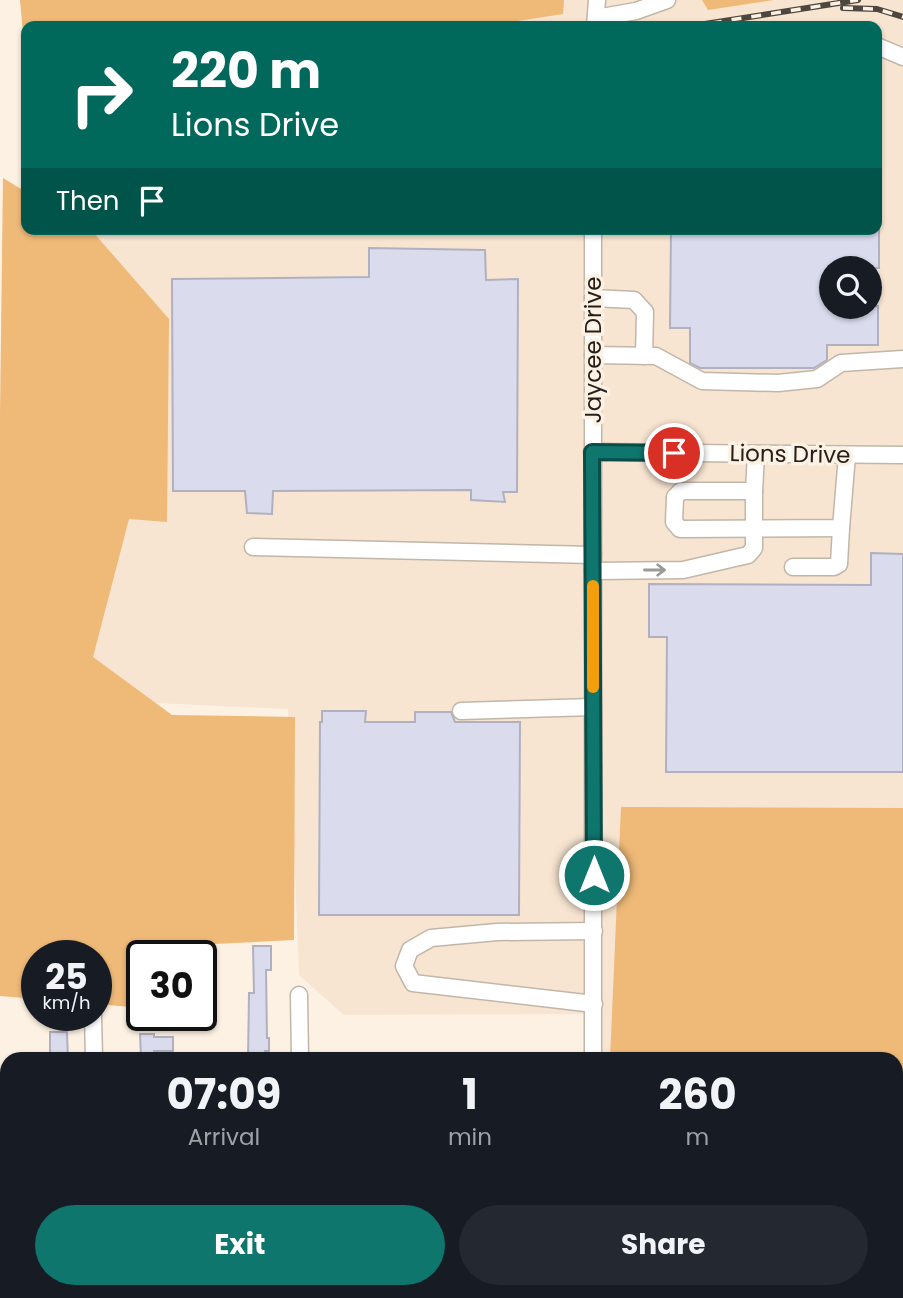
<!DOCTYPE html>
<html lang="en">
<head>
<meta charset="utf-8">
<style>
  body { margin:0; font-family:Poppins,sans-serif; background:#242831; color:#f1f3f6; height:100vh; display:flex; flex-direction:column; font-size:26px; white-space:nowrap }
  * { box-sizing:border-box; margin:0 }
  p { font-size:23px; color:#9ea1a6 }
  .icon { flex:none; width:38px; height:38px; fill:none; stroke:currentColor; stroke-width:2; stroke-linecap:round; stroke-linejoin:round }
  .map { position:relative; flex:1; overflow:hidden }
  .sheet { position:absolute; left:0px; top:1052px; width:903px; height:247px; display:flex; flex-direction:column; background:#171b24; border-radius:21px 21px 0 0; box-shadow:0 2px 5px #0004 }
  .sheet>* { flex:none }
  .top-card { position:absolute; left:21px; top:21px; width:861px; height:214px; border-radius:14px; box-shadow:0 2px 5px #0004; background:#00695c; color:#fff; overflow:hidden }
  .fabs { position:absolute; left:819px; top:256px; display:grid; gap:14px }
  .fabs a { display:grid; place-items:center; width:63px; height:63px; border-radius:50%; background:#171b24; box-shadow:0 2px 5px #0004; font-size:35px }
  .speed { position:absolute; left:21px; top:940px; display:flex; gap:14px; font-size:35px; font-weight:700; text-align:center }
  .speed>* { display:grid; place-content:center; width:91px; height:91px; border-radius:50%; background:#171b24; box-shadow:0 2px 5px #0004; line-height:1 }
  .speed small { font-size:18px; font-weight:400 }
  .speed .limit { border:4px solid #111; border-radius:10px; background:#fff; color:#111 }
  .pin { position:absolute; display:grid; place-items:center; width:60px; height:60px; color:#fff; margin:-30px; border:4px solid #fff; border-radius:50%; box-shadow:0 2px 7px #0007 }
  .me { position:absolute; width:77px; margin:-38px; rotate:0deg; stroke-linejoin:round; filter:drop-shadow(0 0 5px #0008) }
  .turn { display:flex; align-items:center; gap:24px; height:147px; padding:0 35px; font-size:32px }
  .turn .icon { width:91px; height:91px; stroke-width:2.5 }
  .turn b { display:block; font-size:49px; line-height:60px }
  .then { display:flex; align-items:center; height:66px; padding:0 35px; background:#0003; gap:14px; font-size:26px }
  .eta { display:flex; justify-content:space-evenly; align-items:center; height:119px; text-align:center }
  .eta b { font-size:42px; font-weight:700; line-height:49px }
  .action { display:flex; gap:14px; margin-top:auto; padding:14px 35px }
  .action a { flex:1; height:80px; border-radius:42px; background:#0f766e; color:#fff; font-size:28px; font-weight:700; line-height:80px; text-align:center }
  .action a+a { background:#242831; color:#f1f3f6 }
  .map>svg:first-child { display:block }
</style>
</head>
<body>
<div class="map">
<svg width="903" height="1298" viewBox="0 0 903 1298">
  <rect width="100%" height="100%" fill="#fdf1e3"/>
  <path fill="#f7e5d1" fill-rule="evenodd" d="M535 0H903V1298H592V1292H896V1059H598V1014L344 1015 299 975 288 709 153 703 80 706 69 229H877V26H357ZM831 268H870V306H831Z"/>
  <g fill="#efb978">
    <polygon points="20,0 564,0 563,14 486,26 26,26 26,66"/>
    <polygon points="702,0 774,0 708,10"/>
    <polygon points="3,178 26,192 26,229 89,229 93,232 169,319 167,522 129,519 93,657 172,715 295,717 294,940 214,944 209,1013 201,1013 201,956 142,956 142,1008 96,1004 96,956 37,956 37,999 0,996 0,415"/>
    <polygon points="621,807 903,808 903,1262 896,1260 896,1059 610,1059"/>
    <polygon points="465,1292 534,1292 536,1298 463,1298"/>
  </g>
  <g fill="#dadbec" stroke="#b0b0c1" stroke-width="2">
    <polygon points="671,229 879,229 879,268 831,268 831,306 878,306 878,345 827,345 827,360 814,368 700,368 690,363 690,328 670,328"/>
    <polygon points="369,248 485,250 486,280 518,279 517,492 503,492 505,502 471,500 471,490 273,491 272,514 247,513 245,491 173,491 172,279 369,277"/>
    <polygon points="871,553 903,554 903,772 666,772 667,637 649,637 649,584 871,585"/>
    <polygon points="322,711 366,711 365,722 415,722 415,712 451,712 455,722 520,722 519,915 319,915 320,722 322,722"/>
    <polygon points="253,946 271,946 271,970 266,970 267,1038 269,1038 269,1051 265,1051 265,1059 248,1059 249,993 254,993"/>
    <polygon points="50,1032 67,1032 68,1059 50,1059"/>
    <polygon points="140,1034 154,1034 154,1037 173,1037 173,1051 154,1051 154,1059 141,1059"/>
  </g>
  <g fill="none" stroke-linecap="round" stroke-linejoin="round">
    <defs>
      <g id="minor">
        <polyline points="596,18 636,11 667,0"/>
        <polyline points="595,26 597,0"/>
        <polyline points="877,46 903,57"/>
        <polyline points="593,229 593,1059"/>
        <polyline points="593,298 634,300 645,312 644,356"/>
        <polyline points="593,355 656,356 702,381 778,383 817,379 841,363 903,359"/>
        <polyline points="592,452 903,455"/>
        <polyline points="756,454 754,491 681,491 675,497 674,522 680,529 841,528 847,455"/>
        <polyline points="253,547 593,555"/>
        <polyline points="793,567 834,567 839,564 841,528"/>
        <polyline points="593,571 683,570 748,555 754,548 754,491"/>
        <polyline points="461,711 593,707"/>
        <polyline points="594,931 497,932 431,938 410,950 404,966 413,983 594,1004"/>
        <polyline points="299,995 300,1059"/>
        <polyline points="93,1015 94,1059"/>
        <polyline points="896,1279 903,1281"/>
        <polyline points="301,1292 301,1298"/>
        <polyline points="537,1292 541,1298"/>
        <polyline points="709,1292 710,1298"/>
        <polyline points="96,1298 96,1292"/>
        <polyline points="571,1298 574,1292"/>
        <polyline points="602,1298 609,1292"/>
      </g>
    </defs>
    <use href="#minor" stroke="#c2b6a9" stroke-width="19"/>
    <use href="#minor" stroke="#fff" stroke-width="16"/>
    <defs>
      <g id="rail">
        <polyline points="843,8 877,9 903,17"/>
        <polyline points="692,26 858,0"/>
      </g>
    </defs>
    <use href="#rail" stroke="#4d4740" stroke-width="6"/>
    <use href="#rail" stroke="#fdf1e3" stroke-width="3.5" stroke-dasharray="10" stroke-linecap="butt"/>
  </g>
  <defs><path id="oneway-shaft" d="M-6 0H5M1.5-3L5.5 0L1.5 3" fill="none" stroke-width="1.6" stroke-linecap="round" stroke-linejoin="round" transform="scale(1.75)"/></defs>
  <use stroke="#9c9a98" href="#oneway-shaft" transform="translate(655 570)"/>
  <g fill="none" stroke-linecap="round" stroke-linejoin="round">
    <defs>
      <polyline id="route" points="594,875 592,452 674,453"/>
    </defs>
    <use href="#route" stroke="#0a4d48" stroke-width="18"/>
    <use href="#route" stroke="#0f766e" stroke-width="12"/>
    <polyline stroke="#f59e0b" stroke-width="12" points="593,586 593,687"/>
  </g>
  <g text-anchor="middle" stroke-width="7" stroke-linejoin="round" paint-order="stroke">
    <g font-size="23" fill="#241f1a" stroke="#fdf1e3">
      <text transform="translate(593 350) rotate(-90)" y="8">Jaycee Drive</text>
      <text transform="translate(790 454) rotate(1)" y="8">Lions Drive</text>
    </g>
  </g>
</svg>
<div class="fabs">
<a><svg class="icon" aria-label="search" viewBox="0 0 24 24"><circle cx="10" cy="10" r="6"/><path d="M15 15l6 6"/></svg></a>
</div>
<div class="speed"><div>25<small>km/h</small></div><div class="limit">30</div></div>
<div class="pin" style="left:674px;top:453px;background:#d93025"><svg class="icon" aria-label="arrive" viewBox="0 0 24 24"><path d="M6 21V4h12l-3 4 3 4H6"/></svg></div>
<svg class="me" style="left:594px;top:875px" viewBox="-20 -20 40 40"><circle r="17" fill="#0f766e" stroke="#fff" stroke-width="3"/><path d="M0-11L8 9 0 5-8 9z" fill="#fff"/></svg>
<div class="top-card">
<div class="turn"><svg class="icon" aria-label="right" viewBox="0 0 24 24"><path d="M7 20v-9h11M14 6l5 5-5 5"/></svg><div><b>220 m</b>Lions Drive</div></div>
<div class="then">Then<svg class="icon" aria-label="arrive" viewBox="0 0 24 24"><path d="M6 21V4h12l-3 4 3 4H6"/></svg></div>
</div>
<section class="sheet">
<div class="eta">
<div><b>07:09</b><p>Arrival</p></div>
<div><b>1</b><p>min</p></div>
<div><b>260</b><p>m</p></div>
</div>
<div class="action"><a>Exit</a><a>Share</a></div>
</section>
</div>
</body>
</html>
